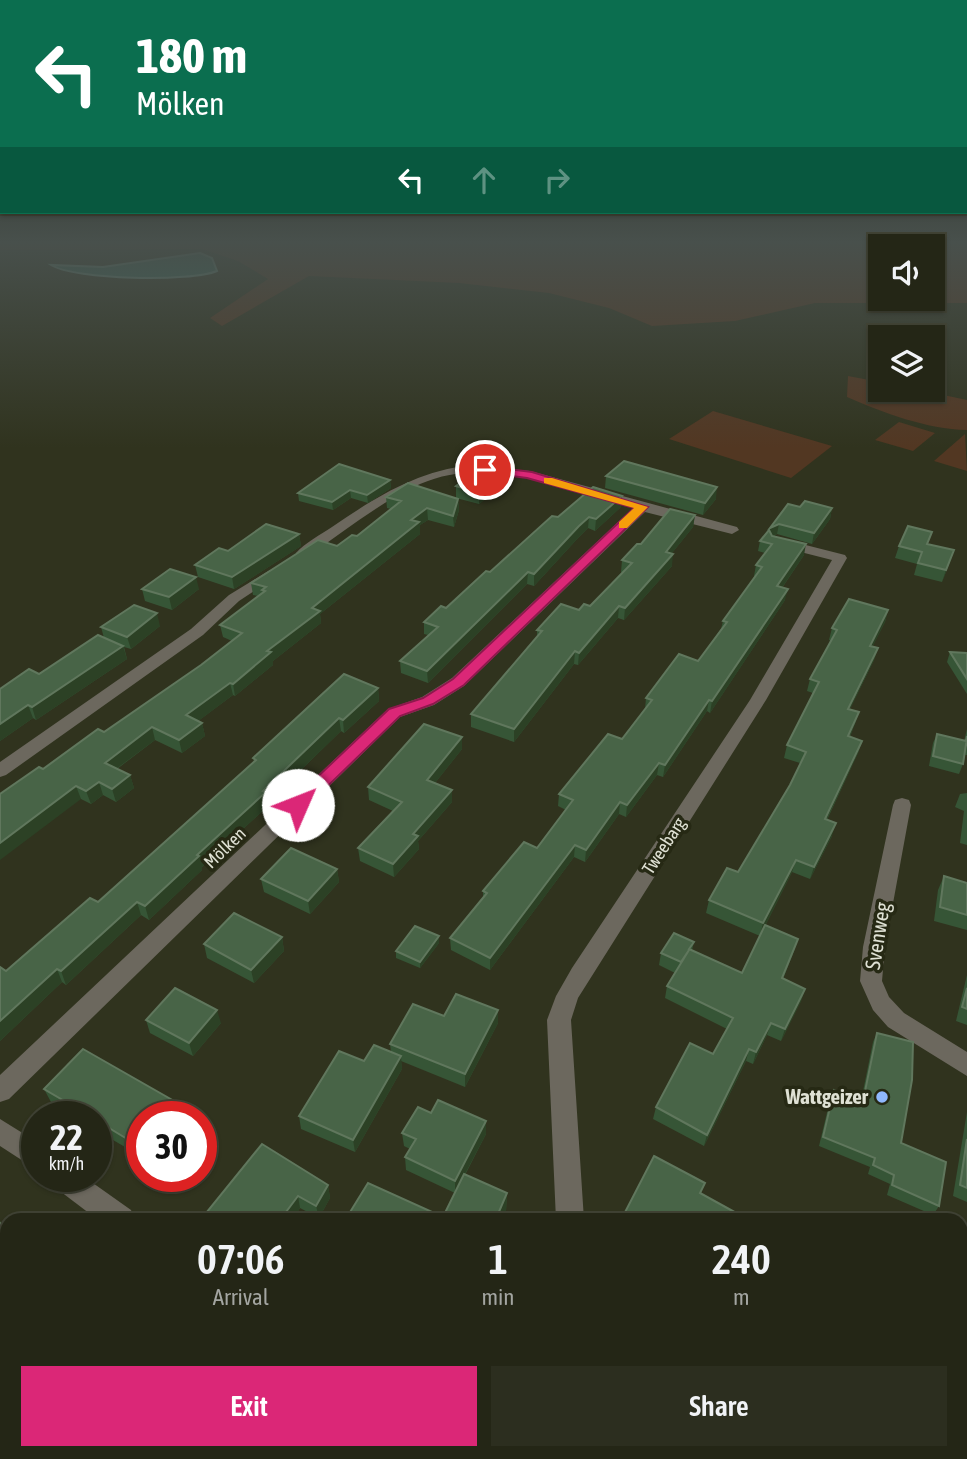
<!DOCTYPE html>
<html lang="en">
<head>
<meta charset="utf-8">
<style>
  body { margin:0; font-family:"Asap Condensed",sans-serif; background:#2c2e1f; color:#f1f3f6; height:100vh; display:flex; flex-direction:column; font-size:26px; white-space:nowrap }
  * { box-sizing:border-box; margin:0 }
  p { font-size:23px; color:#a3a5a1 }
  .icon { flex:none; width:38px; height:38px; fill:none; stroke:currentColor; stroke-width:2; stroke-linecap:round; stroke-linejoin:round }
  .map { position:relative; flex:1; overflow:hidden }
  .sheet { position:absolute; left:0px; top:1213px; width:968px; height:247px; display:flex; flex-direction:column; background:#242616; border-radius:21px 21px 0 0; box-shadow:0 2px 5px #0004,0 0 0 2px #414335 }
  .sheet>* { flex:none }
  .guide { position:absolute; left:0px; top:0px; width:968px; height:214px; box-shadow:0 2px 5px #0004,0 0 0 2px #414335; background:#0b6e4f; color:#fff; overflow:hidden }
  .buttons { position:absolute; left:868px; top:234px; display:grid; gap:14px }
  .buttons a { display:grid; place-items:center; width:77px; height:77px; border-radius:0px; background:#242616; box-shadow:0 2px 5px #0004,0 0 0 2px #414335; font-size:35px }
  .speed { position:absolute; left:21px; top:1101px; display:flex; gap:14px; font-size:35px; font-weight:700; text-align:center }
  .speed>* { display:grid; place-content:center; width:91px; height:91px; border-radius:50%; background:#242616; box-shadow:0 2px 5px #0004,0 0 0 2px #414335; line-height:1 }
  .speed small { font-size:18px; font-weight:400 }
  .speed .limit { border:10px solid #d22; background:#fff; color:#111 }
  .pin { position:absolute; display:grid; place-items:center; width:60px; height:60px; color:#fff; margin:-30px; border:4px solid #fff; border-radius:50%; box-shadow:0 2px 7px #0007 }
  .me { position:absolute; width:77px; margin:-38px; rotate:46deg; stroke-linejoin:round; filter:drop-shadow(0 0 5px #0008) }
  .turn { display:flex; align-items:center; gap:24px; height:147px; padding:0 21px; font-size:32px }
  .turn .icon { width:91px; height:91px; stroke-width:2.5 }
  .turn b { display:block; font-size:49px; line-height:60px }
  .lanes { display:flex; align-items:center; height:66px; padding:0 21px; background:#0003; justify-content:center; gap:35px; direction:ltr }
  .lanes .off { opacity:.35 }
  .eta { display:flex; justify-content:space-evenly; align-items:center; height:119px; text-align:center }
  .eta b { font-size:42px; font-weight:600; line-height:49px }
  .button { display:flex; gap:14px; margin-top:auto; padding:14px 21px }
  .button a { flex:1; height:80px; border-radius:0px; background:#db2777; color:#fff; font-size:28px; font-weight:600; line-height:80px; text-align:center }
  .button a+a { background:#2c2e1f; color:#f1f3f6 }
  .map>svg:first-child { display:block }
</style>
</head>
<body>
<div class="map">
<svg width="967" height="1459" viewBox="0 0 967 1459">
  <rect width="100%" height="100%" fill="#30331e"/>
  <g fill="#523722" fill-rule="evenodd">
    <path d="M0 244H967V303H815L735 321 652 326 609 308 549 293 459 283 309 276 222 326 210 318 268 279 238 261 202 249 0 250ZM880 247H933V299H880Z"/>
    <path d="M848 376 880 382V390H920L967 400V430C926 429 884 413 847 397Z"/>
    <polygon points="713,411 832,446 791,478 669,439"/>
    <polygon points="899,422 935,433 913,451 875,440"/>
    <polygon points="965,434 967,471 934,461"/>
  </g>
  <path fill="#377060" stroke="#699283" stroke-width="2" d="M200 253 212 258 217 271C191 282 75 280 51 265L103 267Z"/>
  <g fill="none" stroke-linecap="round" stroke-linejoin="round">
    <g fill="#6c685e" fill-rule="evenodd">
      <path d="M471 465 530 471 737 527 739 530 732 534 645 512 464 686 434 705 400 717 9 1099 0 1102V1075L388 709 422 697 452 678 633 508C567 488 488 454 420 484 380 502 344 532 308 556H298L296 553C305 543 320 535 332 527 376 497 417 471 471 465Z"/>
      <polygon points="782,539 845,555 847,558 766,700 578,998 571,1020 584,1220 556,1220 547,1020 556,996 572,968 750,700 832,560 777,546 777,540"/>
      <polygon points="270,570 275,571 277,574 275,577 239,601 203,635 6,775 0,777 0,762 191,629 229,595"/>
      <polygon points="902,798 909,800 911,805 885,947 882,981 889,997 904,1013 967,1052 967,1076 888,1027 873,1010 860,981 863,947 893,805 895,800"/>
      <polygon points="0,1119 37,1142 37,1170 0,1146"/>
      <polygon points="48,1176 83,1176 131,1210 135,1220 98,1220 52,1185"/>
      <polygon points="422,1452 491,1452 488,1459 425,1459"/>
    </g>
  </g>
  <g fill="#365536">
    <polygon points="503,474 503,485 479,504 456,498 456,486"/>
    <polygon points="606,476 716,499 703,515 605,488"/>
    <polygon points="390,480 391,488 368,503 351,498 333,510 299,501 298,493"/>
    <polygon points="386,497 458,499 459,510 454,527 428,520 420,525 420,534 320,614 321,623 273,661 273,665 235,696 233,695 198,721 202,723 205,736 182,753 155,740 117,769 130,775 134,788 116,802 103,795 91,804 81,799 43,769 104,732 201,665 232,641 223,637 220,625 258,596 253,595 251,583 357,536 391,509 387,508"/>
    <polygon points="621,507 595,531 588,528 578,538 534,586 527,584 428,683 401,673 400,661 428,635 424,634 424,622 446,608 558,517"/>
    <polygon points="800,507 832,508 830,519 812,544 777,534 774,536 804,555 782,588 785,600 710,713 707,711 663,777 657,775 626,817 619,814 585,862 574,857 490,970 451,950 450,938 483,898 483,891 537,848 566,810 558,806 559,794 622,739 645,709 646,698 698,661 721,629 723,621 755,577 754,576 756,565 765,553 758,551 760,541 769,531"/>
    <polygon points="695,515 693,527 672,553 672,566 624,620 618,618 578,665 574,664 514,742 471,727 471,714 537,637 537,630 590,606 622,572 621,572 622,560 641,544"/>
    <polygon points="299,534 301,546 234,589 198,577 195,565 228,551"/>
    <polygon points="929,544 950,562 942,582 914,575 917,564 895,558 899,546"/>
    <polygon points="142,589 199,589 172,610 145,601"/>
    <polygon points="888,610 885,622 872,647 878,648 874,660 850,709 859,712 850,737 862,741 858,753 827,820 832,836 810,879 792,872 765,926 798,939 794,951 783,979 805,989 801,1001 781,1041 767,1035 753,1064 746,1061 704,1146 653,1119 656,1107 713,1054 727,1029 665,998 667,986 675,973 659,965 661,953 694,942 692,950 742,973 760,936 706,913 709,900 738,872 790,785 800,763 784,758 787,745 813,693 807,691 810,679 831,641 829,640 832,628"/>
    <polygon points="160,626 131,649 124,647 127,659 36,720 33,718 0,741 0,689 39,674 104,638 101,627"/>
    <polygon points="950,652 967,653 967,694 947,662"/>
    <polygon points="378,688 379,701 344,733 341,731 268,802 269,805 202,867 202,870 149,920 141,915 66,985 62,982 0,1041 0,967 6,971 98,902 254,762 253,758"/>
    <polygon points="967,729 967,755 964,755 963,764 959,774 929,766 933,743 937,734 964,741"/>
    <polygon points="462,737 462,749 435,783 452,790 452,802 418,841 419,849 394,877 360,861 358,848 393,811 369,800 368,787"/>
    <polygon points="967,793 967,845 960,843 964,811 955,807 960,794"/>
    <polygon points="337,869 339,882 310,914 264,892 261,879"/>
    <polygon points="944,876 967,883 967,930 934,921 938,890"/>
    <polygon points="282,937 284,951 254,983 207,958 204,944"/>
    <polygon points="439,943 420,968 396,958 396,951"/>
    <polygon points="967,975 967,1025 956,1021"/>
    <polygon points="498,1010 498,1023 465,1087 401,1061 402,1069 355,1152 301,1129 299,1116 364,1061 391,1052 390,1044 444,1016"/>
    <polygon points="146,1020 221,1023 193,1056 150,1033"/>
    <polygon points="877,1033 901,1143 939,1206 933,1215 887,1195 890,1184 868,1174 870,1167 819,1146 830,1100 834,1090 861,1101 873,1042"/>
    <polygon points="44,1089 179,1114 176,1116 142,1116 142,1157 96,1130 96,1116 74,1116 51,1102"/>
    <polygon points="967,1112 967,1202 953,1196"/>
    <polygon points="431,1113 486,1134 465,1175 507,1193 506,1211 504,1217 510,1220 348,1220 347,1217 443,1217 455,1193 406,1170 405,1157 410,1149 404,1146 402,1133"/>
    <polygon points="328,1185 330,1198 319,1218 300,1208 292,1220 203,1220 202,1218"/>
    <polygon points="809,1452 879,1452 877,1459 807,1459"/>
    <polygon points="922,1452 961,1452 967,1459 921,1459"/>
  </g>
  <g fill="#2c4125">
    <polygon points="503,474 503,485 479,504 479,493"/>
    <polygon points="390,480 391,488 368,503 367,495"/>
    <polygon points="717,487 716,499 703,515 705,503"/>
    <polygon points="350,490 351,498 333,510 332,502"/>
    <polygon points="622,496 621,507 595,531 596,519"/>
    <polygon points="458,499 459,510 454,527 453,516"/>
    <polygon points="427,508 428,520 420,525 420,534 320,614 321,623 273,661 273,665 235,696 233,684 312,608 411,520"/>
    <polygon points="832,508 830,519 812,544 814,533"/>
    <polygon points="695,515 693,527 664,563 666,552"/>
    <polygon points="589,517 588,528 578,538 534,586 534,574 579,526"/>
    <polygon points="779,524 777,534 768,539 770,528"/>
    <polygon points="299,534 301,546 234,589 232,577"/>
    <polygon points="806,544 804,555 775,598 777,586"/>
    <polygon points="954,550 950,562 942,582 946,570"/>
    <polygon points="673,554 672,566 624,620 625,608"/>
    <polygon points="528,572 527,584 428,683 427,671"/>
    <polygon points="196,577 199,589 172,610 169,597"/>
    <polygon points="788,589 785,600 710,713 712,701"/>
    <polygon points="619,606 618,618 578,665 579,653"/>
    <polygon points="888,610 885,622 867,658 870,646"/>
    <polygon points="157,613 160,626 131,649 127,637"/>
    <polygon points="123,646 127,659 36,720 32,707"/>
    <polygon points="878,648 874,660 844,721 848,709"/>
    <polygon points="575,651 574,664 514,742 514,729"/>
    <polygon points="230,683 233,695 189,728 186,715"/>
    <polygon points="378,688 379,701 344,733 343,720"/>
    <polygon points="709,700 707,711 663,777 665,765"/>
    <polygon points="28,705 33,718 0,741 0,724"/>
    <polygon points="859,712 855,724 844,749 848,736"/>
    <polygon points="339,718 341,731 268,802 269,805 202,867 202,870 149,920 145,906 263,791"/>
    <polygon points="202,723 205,736 182,753 179,740"/>
    <polygon points="152,727 155,740 108,775 105,763"/>
    <polygon points="462,737 462,749 428,792 427,780"/>
    <polygon points="862,741 858,753 821,831 825,819"/>
    <polygon points="659,763 657,775 626,817 627,805"/>
    <polygon points="130,775 134,788 116,802 112,789"/>
    <polygon points="99,782 103,795 91,804 86,791"/>
    <polygon points="76,786 81,799 0,860 0,843"/>
    <polygon points="452,790 452,802 418,841 419,849 394,877 393,864 413,834"/>
    <polygon points="620,802 619,814 585,862 586,850"/>
    <polygon points="836,823 832,836 810,879 814,867"/>
    <polygon points="575,845 574,857 490,970 490,958"/>
    <polygon points="796,860 792,872 760,936 763,923"/>
    <polygon points="337,869 339,882 310,914 308,901"/>
    <polygon points="137,902 141,915 66,985 61,971"/>
    <polygon points="439,936 439,943 420,968 420,962"/>
    <polygon points="282,937 284,951 254,983 251,970"/>
    <polygon points="798,939 794,951 778,991 782,978"/>
    <polygon points="57,969 62,982 0,1041 0,1021"/>
    <polygon points="805,989 801,1001 781,1041 785,1029"/>
    <polygon points="217,1010 221,1023 193,1056 189,1043"/>
    <polygon points="498,1010 498,1023 465,1087 465,1074"/>
    <polygon points="771,1023 767,1035 753,1064 756,1052"/>
    <polygon points="749,1049 746,1061 704,1146 707,1135"/>
    <polygon points="401,1056 402,1069 355,1152 353,1140"/>
    <polygon points="174,1101 179,1114 176,1116 161,1116"/>
    <polygon points="486,1121 486,1134 455,1193 455,1181"/>
    <polygon points="142,1139 142,1155 137,1145"/>
    <polygon points="328,1185 330,1198 319,1218 316,1206"/>
    <polygon points="507,1193 506,1211 503,1220 498,1214"/>
    <polygon points="298,1196 300,1208 292,1220 280,1220"/>
    <polygon points="7,1237 7,1256 0,1262 0,1243"/>
    <polygon points="154,1452 174,1452 169,1459 149,1459"/>
  </g>
  <g fill="#486447" stroke="#60775d" stroke-width="2">
    <polygon points="624,461 717,487 705,503 606,476"/>
    <polygon points="339,464 390,480 367,495 350,490 332,502 298,493"/>
    <polygon points="483,465 501,466 503,474 479,493 456,486"/>
    <polygon points="408,483 458,499 453,516 427,508 411,520 419,522 312,608 320,611 267,651 271,652 233,684 230,683 186,715 202,723 179,740 152,727 105,763 130,775 112,789 99,782 86,791 76,786 0,843 0,794 39,767 43,769 98,729 104,732 201,665 242,633 220,625 265,591 262,590 266,587 251,583 318,540 337,546 352,535 357,536 401,501 386,497"/>
    <polygon points="593,487 622,496 596,519 589,517 579,526 534,574 528,572 427,671 400,661 438,627 424,622 441,606 446,608 486,571 490,572 552,516 558,517"/>
    <polygon points="805,501 832,508 814,533 779,524 770,528 788,504 800,507"/>
    <polygon points="670,509 695,515 666,552 673,554 625,608 619,606 579,653 575,651 514,729 471,714 542,631 537,630 561,604 579,610 584,604 590,606 632,563 622,560 637,544 641,544"/>
    <polygon points="266,524 299,534 232,577 195,565 219,548 228,551"/>
    <polygon points="908,526 932,532 927,544 954,550 946,570 918,563 922,552 899,546"/>
    <polygon points="769,530 772,536 806,544 777,586 788,589 712,701 709,700 665,765 659,763 627,805 620,802 586,850 575,845 490,958 450,938 487,893 483,891 524,842 537,848 573,800 559,794 608,734 622,739 652,700 646,698 679,654 698,661 727,622 723,621 762,567 756,565 772,544 760,541"/>
    <polygon points="170,569 196,577 169,597 142,589"/>
    <polygon points="849,599 888,610 870,646 878,648 848,709 859,712 848,736 862,741 825,819 836,823 814,867 796,860 763,923 709,900 727,868 738,872 790,785 806,752 787,745 819,682 810,679 837,630 832,628"/>
    <polygon points="134,605 157,613 127,637 101,627"/>
    <polygon points="98,635 123,646 32,707 28,705 0,724 0,689 29,669 39,674"/>
    <polygon points="950,652 967,653 967,679"/>
    <polygon points="344,674 378,688 343,720 339,718 263,791 266,792 197,855 199,856 145,906 137,902 61,971 57,969 0,1021 0,967 6,971 90,898 98,902 256,760 253,758"/>
    <polygon points="424,724 462,737 427,780 452,790 413,834 418,836 393,864 358,848 402,802 368,787"/>
    <polygon points="937,734 966,741 967,736 967,745 966,744 963,764 933,756"/>
    <polygon points="291,848 337,869 308,901 261,879"/>
    <polygon points="944,876 967,883 967,915 940,907"/>
    <polygon points="234,913 282,937 251,970 204,944"/>
    <polygon points="765,925 798,939 782,978 805,989 785,1029 771,1023 756,1052 749,1049 707,1135 656,1107 690,1043 713,1054 733,1018 667,986 689,950 681,962 661,953 674,933 694,942 689,949 742,973"/>
    <polygon points="415,926 439,936 420,962 396,951"/>
    <polygon points="175,988 217,1010 189,1043 146,1020"/>
    <polygon points="967,988 967,1009 962,1007"/>
    <polygon points="456,994 498,1010 465,1074 390,1044 413,1004 444,1016"/>
    <polygon points="877,1033 913,1042 912,1080 901,1143 946,1162 939,1206 892,1185 894,1175 873,1165 875,1158 823,1137 834,1090 863,1101"/>
    <polygon points="374,1045 401,1056 353,1140 299,1116 339,1051 364,1061"/>
    <polygon points="83,1049 174,1101 161,1116 142,1116 142,1139 137,1145 96,1120 96,1116 90,1116 44,1089"/>
    <polygon points="438,1100 486,1121 455,1181 405,1157 416,1139 402,1133 418,1107 431,1113"/>
    <polygon points="967,1139 967,1188 960,1185"/>
    <polygon points="262,1144 328,1185 316,1206 298,1196 280,1220 205,1220 202,1218"/>
    <polygon points="654,1156 705,1183 700,1193 749,1220 621,1220"/>
    <polygon points="464,1174 507,1193 498,1214 510,1220 353,1220 347,1217 368,1183 443,1217"/>
    <polygon points="0,1223 7,1232 7,1237 0,1243"/>
    <polygon points="961,1440 967,1443 967,1459 927,1459 929,1452 961,1452"/>
    <polygon points="79,1452 154,1452 149,1459 74,1459"/>
    <polygon points="309,1452 347,1452 356,1459 305,1459"/>
    <polygon points="731,1452 786,1452 796,1459 728,1459"/>
    <polygon points="812,1452 879,1452 877,1459 821,1459 812,1453"/>
  </g>
  <linearGradient id="sky" x2="0" y2="1"><stop stop-color="#1a1c10"/><stop offset="0.54" stop-color="#48504c"/><stop offset="1" stop-color="#48504c" stop-opacity="0"/></linearGradient>
  <rect width="967" height="448" fill="url(#sky)"/>
  <polygon fill="#db2777" stroke="#8e194d" stroke-width="2" points="485,466 532,472 648,507 464,685 433,704 400,716 304,809 292,809 289,805 292,801 389,709 423,698 453,679 634,508 527,478 481,472 481,467"/>
  <polygon fill="#f59e0b" points="544,478 552,478 648,507 627,528 619,528 619,522 634,508 544,483"/>
  <circle fill="#90b8fd" stroke="#262914" stroke-width="2.5" cx="882" cy="1097" r="7"/>
  <g text-anchor="middle" stroke-width="7" stroke-linejoin="round" paint-order="stroke">
    <g font-size="18" fill="#dfe1d4" stroke="#262914">
      <text transform="translate(664 846) rotate(-57)" y="6">Tweebarg</text>
      <text transform="translate(225 848) rotate(-44)" y="6">Mölken</text>
    </g>
    <g font-size="21" fill="#dfe1d4" stroke="#262914">
      <text transform="translate(878 936) rotate(-81)" y="7">Svenweg</text>
    </g>
    <g font-size="21" font-weight="bold" fill="#dfe1d4" stroke="#262914" text-anchor="end">
      <text x="868" y="1104">Wattgeizer</text>
    </g>
  </g>
</svg>
<div class="buttons">
<a><svg class="icon" aria-label="sound" viewBox="0 0 24 24"><path d="M4 9h4l5-4v14l-5-4H4zM17 9q2 3 0 6"/></svg></a>
<a><svg class="icon" aria-label="layers" viewBox="0 0 24 24"><path d="M12 4l9 5-9 5-9-5zM3 14l9 5 9-5"/></svg></a>
</div>
<div class="speed"><div>22<small>km/h</small></div><div class="limit">30</div></div>
<div class="pin" style="left:485px;top:470px;background:#d93025"><svg class="icon" aria-label="arrive" viewBox="0 0 24 24"><path d="M6 21V4h12l-3 4 3 4H6"/></svg></div>
<svg class="me" style="left:298px;top:805px" viewBox="-20 -20 40 40"><circle r="19" fill="#fff"/><path d="M0-13L10 11 0 6-10 11z" fill="#db2777"/></svg>
<div class="guide">
<div class="turn"><svg class="icon" aria-label="left" viewBox="0 0 24 24"><path d="M17 20v-9H6M10 6l-5 5 5 5"/></svg><div><b>180 m</b>Mölken</div></div>
<div class="lanes"><svg class="icon" aria-label="left" viewBox="0 0 24 24"><path d="M17 20v-9H6M10 6l-5 5 5 5"/></svg><svg class="icon off" aria-label="ahead" viewBox="0 0 24 24"><path d="M12 20V5M6 11l6-6 6 6"/></svg><svg class="icon off" aria-label="right" viewBox="0 0 24 24"><path d="M7 20v-9h11M14 6l5 5-5 5"/></svg></div>
</div>
<section class="sheet">
<div class="eta">
<div><b>07:06</b><p>Arrival</p></div>
<div><b>1</b><p>min</p></div>
<div><b>240</b><p>m</p></div>
</div>
<div class="button"><a>Exit</a><a>Share</a></div>
</section>
</div>
</body>
</html>
